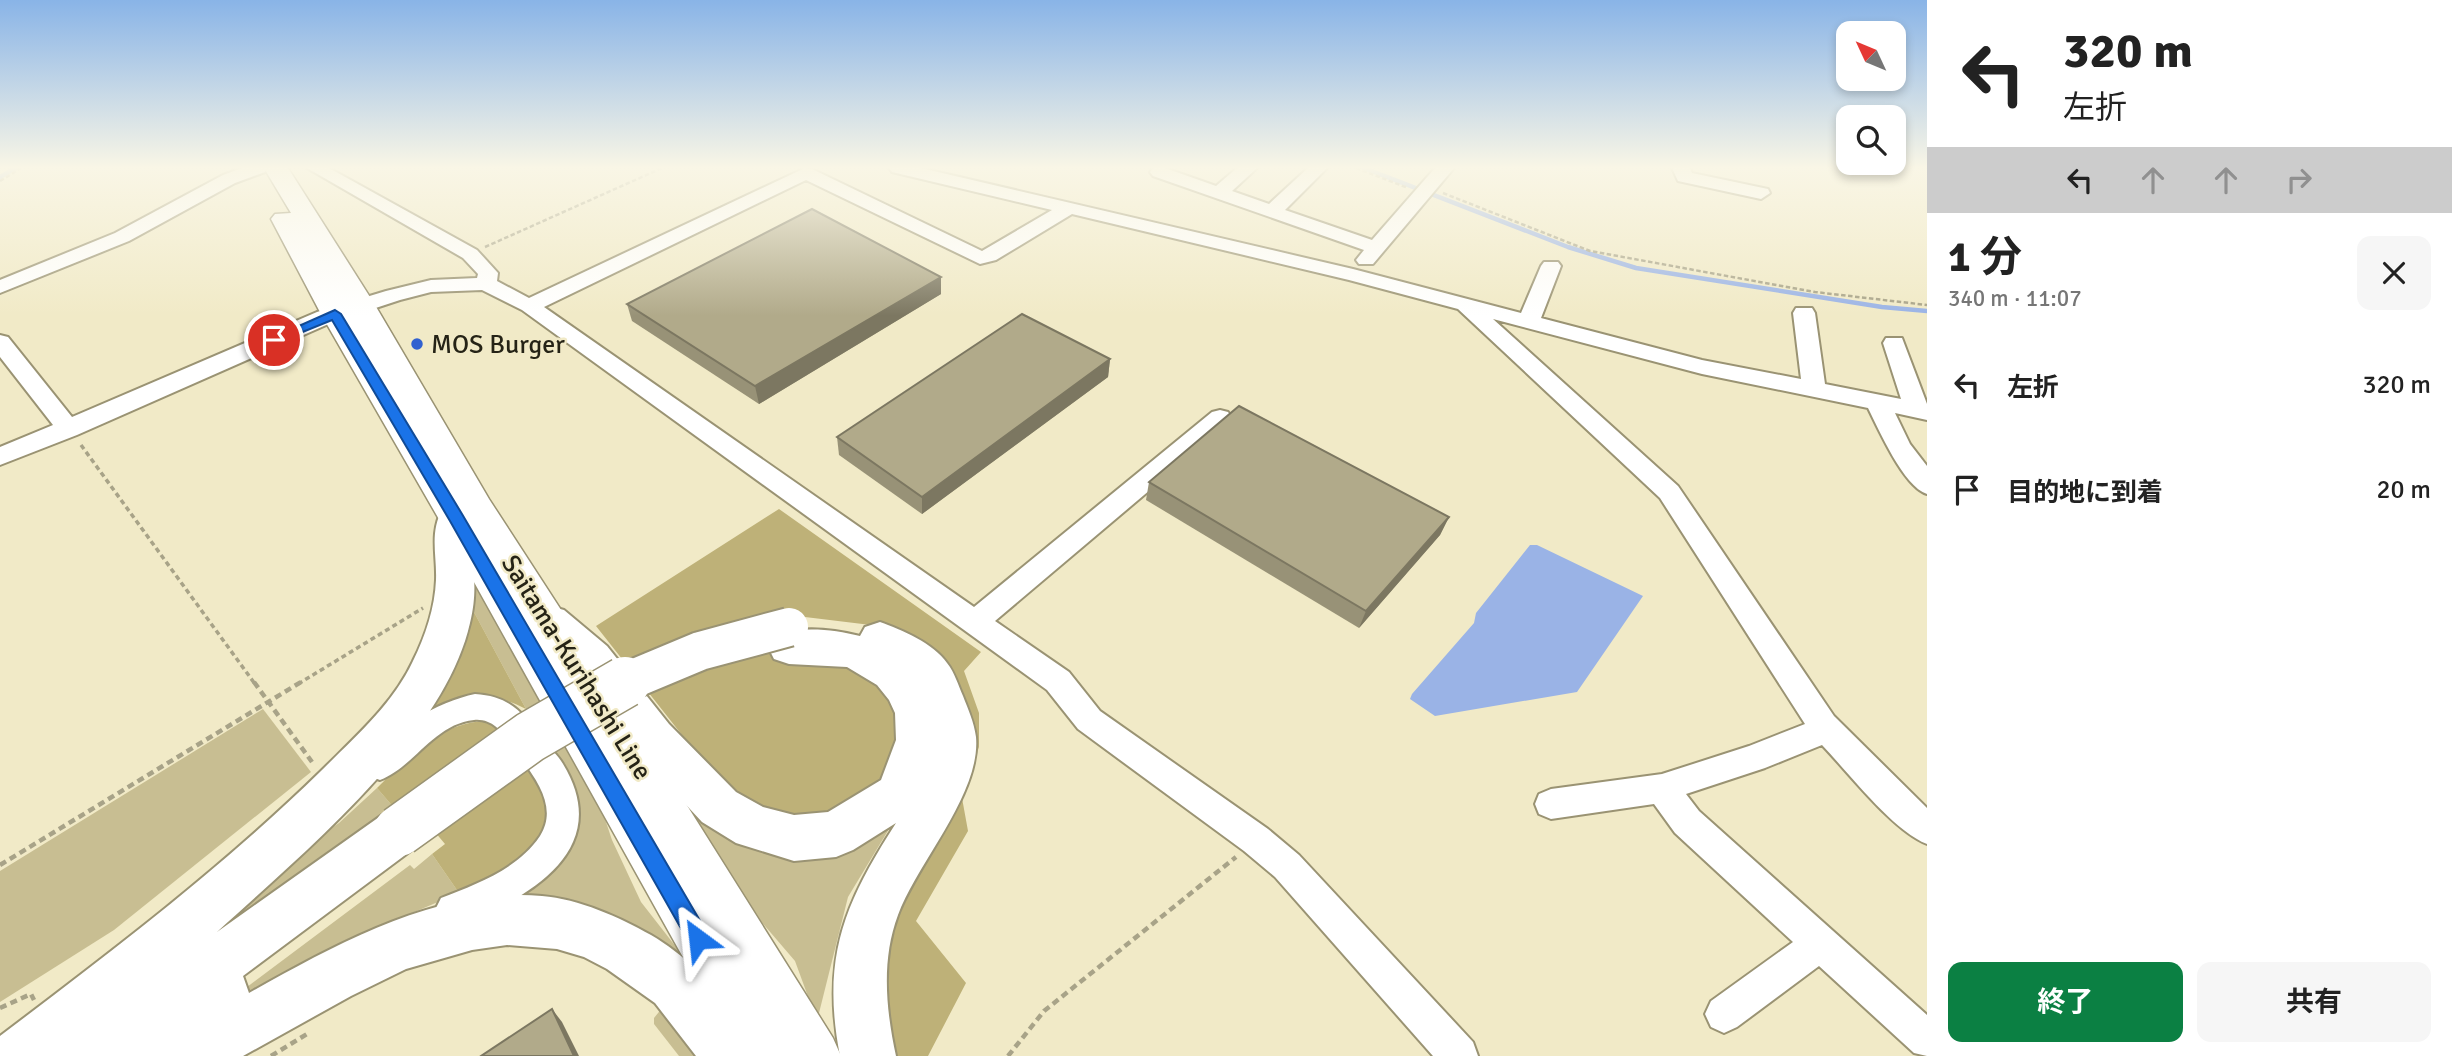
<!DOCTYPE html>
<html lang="ja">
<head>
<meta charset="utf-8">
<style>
  body { margin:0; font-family:Signika,"Noto Sans JP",sans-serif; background:#f6f6f6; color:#222; height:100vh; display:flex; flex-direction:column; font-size:26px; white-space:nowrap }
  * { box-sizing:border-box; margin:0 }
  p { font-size:23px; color:#767676 }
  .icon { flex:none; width:38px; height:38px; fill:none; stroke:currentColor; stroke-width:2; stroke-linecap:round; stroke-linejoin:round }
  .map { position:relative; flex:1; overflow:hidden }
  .sheet { display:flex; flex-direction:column; background:#fff; width:525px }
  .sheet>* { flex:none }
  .top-card { background:#fff; color:#222; overflow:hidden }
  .needle { width:46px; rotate:314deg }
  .tools { position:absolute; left:1836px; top:21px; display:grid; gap:14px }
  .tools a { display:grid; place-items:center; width:70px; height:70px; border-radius:14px; background:#fff; box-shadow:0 4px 10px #0003; font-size:35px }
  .pin { position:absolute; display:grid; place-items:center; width:60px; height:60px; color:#fff; margin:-30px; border:4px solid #fff; border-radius:50%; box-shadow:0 2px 7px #0007 }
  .me { position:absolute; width:77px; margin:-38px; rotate:330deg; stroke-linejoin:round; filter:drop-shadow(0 0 5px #0008) }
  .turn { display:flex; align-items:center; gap:24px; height:147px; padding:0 21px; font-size:32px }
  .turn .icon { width:91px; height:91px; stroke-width:2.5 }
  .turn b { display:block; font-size:49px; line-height:60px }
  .lanes { display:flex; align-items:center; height:66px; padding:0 21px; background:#0003; justify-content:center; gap:35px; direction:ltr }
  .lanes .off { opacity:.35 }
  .round { display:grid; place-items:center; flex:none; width:74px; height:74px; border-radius:14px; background:#f6f6f6 }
  .overview { display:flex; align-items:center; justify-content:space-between; height:119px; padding:0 21px }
  h1 { font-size:42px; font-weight:700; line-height:52px }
  .primary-button { display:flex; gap:14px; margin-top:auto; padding:14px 21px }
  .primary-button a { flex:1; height:80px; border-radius:14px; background:#0b8043; color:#fff; font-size:28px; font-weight:700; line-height:80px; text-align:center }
  .primary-button a+a { background:#f6f6f6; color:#222 }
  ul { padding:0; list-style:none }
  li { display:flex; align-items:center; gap:21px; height:105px; padding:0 21px }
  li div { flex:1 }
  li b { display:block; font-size:26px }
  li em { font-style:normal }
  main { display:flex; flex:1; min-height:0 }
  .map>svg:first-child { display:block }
</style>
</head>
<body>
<main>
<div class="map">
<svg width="1927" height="1056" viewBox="0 0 1927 1056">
  <rect width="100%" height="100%" fill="#f1eac7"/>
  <g fill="#c8be92">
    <path d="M472 573 595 789 612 840 641 902 694 970 502 904C537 885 564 867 574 827 577 815 579 802 574 790 565 765 548 741 535 717L526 709 468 601Z"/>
    <polygon points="263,709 311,772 114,930 0,1002 0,871"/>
    <polygon points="666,780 859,845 889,829 848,897 817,1021 795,961 716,869"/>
    <polygon points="377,788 401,816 51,1056 277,865 339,823"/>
    <polygon points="432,854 459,893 351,939 155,1056 410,865 414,869"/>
    <polygon points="667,1002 712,1056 679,1056 654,1024 654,1018"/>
  </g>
  <g fill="#beb178">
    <polygon points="779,509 981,652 964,671 979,713 979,747 962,798 968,831 916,921 966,983 928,1056 882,1056 884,939 949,801 879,626 805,617 779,620 783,664 803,660 856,667 896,700 901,761 861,807 789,821 727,792 596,626"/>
    <path d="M468 601 526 709C476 683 455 704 410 725Z"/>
    <path d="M483 721C504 726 511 744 522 762 531 775 546 793 548 809 553 853 490 878 459 893L432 854 445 844 414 807 401 816 377 788C408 757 436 725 483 721Z"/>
  </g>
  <polygon fill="#9ab3e6" points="1530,545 1537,545 1643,596 1577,692 1435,716 1410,699 1412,694 1474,623 1476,613"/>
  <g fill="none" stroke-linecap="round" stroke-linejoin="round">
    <g stroke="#9ab3e6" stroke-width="4.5">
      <polyline points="1364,168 1568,247 1636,268 1882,307 1927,311"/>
      <polyline points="0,177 15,168"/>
    </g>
    <defs>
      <g id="minor">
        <polygon points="242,168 268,168 265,172 235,183 129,241 0,293 0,280 115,233 223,175"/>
        <path d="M307 168H329L477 250 498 273 497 281 529 298 805 168 812 169 982 251 1052 210 892 172 889 168H921L1353 269 1521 313 1541 266 1544 262H1558L1561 266 1541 318 1702 360 1801 379 1793 313 1796 308H1812L1815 313 1825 384 1901 399 1883 343 1886 338H1902L1927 404V420L1895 413 1910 444 1927 466V494C1904 487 1879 430 1868 408L1702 374 1493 319 1678 486 1834 716 1927 808V844C1893 831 1848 772 1822 745L1765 768 1686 794 1699 811 1927 1015V1056L1914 1053 1819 966 1737 1027 1724 1033 1711 1027 1705 1014 1711 1001 1793 942 1675 833 1654 804 1551 819 1539 814 1535 804 1539 794 1551 789 1662 774 1749 746 1805 724 1660 498 1458 309 1349 280 1072 214 996 260 980 264 806 180 544 307 974 607 1212 412 1220 410 1228 412 1232 418 1228 424 995 621 1069 672 1100 711 1268 829 1299 855 1473 1042 1478 1056H1433L1275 877 1244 851 1078 729 1047 690 522 310 482 290 431 292 400 300 333 322 77 435 0 465V447L53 425 0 357V335L8 337 72 417 317 312 386 291 431 280 477 278 478 274 463 258Z"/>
        <polygon points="1153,168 1165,168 1216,186 1237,168 1257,168 1232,191 1269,204 1308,168 1327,168 1285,210 1372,240 1435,168 1454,168 1373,264 1359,264 1356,260 1364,250 1153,176 1150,172"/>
        <polygon points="1672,168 1690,168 1692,173 1768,189 1770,193 1761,199 1678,181"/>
        <path d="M475 694C510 696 523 713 543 739 549 748 558 755 563 764 617 853 522 902 453 927L441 922 435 910 441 898C476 884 517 870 540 836 559 806 534 777 518 754 506 738 496 718 474 720 434 724 414 767 380 780L369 776 364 766C380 733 440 701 475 694Z"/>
      </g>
      <polygon id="major" points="264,168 288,168 375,305 489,499 661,764 833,1038 841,1056 738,1056 440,521 321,314 271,219 275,214 291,213"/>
      <g id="highway">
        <path d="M456 504 469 508C478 523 471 533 472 549 474 577 477 594 470 623 444 738 302 854 217 932L382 815 399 808 416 815 423 831 416 847 243 976 249 993C337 944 437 887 542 896 579 899 619 917 651 935 694 960 740 1010 759 1056H696L655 1003 607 969 584 957 557 949 507 945 472 950 406 969 351 996 243 1056H0V1036C111 952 222 868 322 770 355 737 393 704 413 661 425 637 435 607 436 580 437 555 429 532 443 508Z"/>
        <path d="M549 606 564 610 607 646 669 724 736 792 763 807 794 815 828 812 881 780 896 740 895 713 889 700 877 685 847 667 789 664 774 659 768 647 774 635C801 626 833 629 860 636L865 627 880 622C902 630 933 643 947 663 955 673 958 685 963 696 968 709 974 722 976 737 981 794 917 863 898 915 881 960 886 1010 896 1056H840C821 958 844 904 896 823L853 850 836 857 794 861 736 843 702 822 637 752 577 670 534 634 528 622 534 610Z"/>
      </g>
    </defs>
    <use href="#minor" stroke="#9a9373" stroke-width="4"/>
    <use href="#major" stroke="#9a9373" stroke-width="3"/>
    <use href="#highway" stroke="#9a9373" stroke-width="4"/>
    <g stroke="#a8a388" stroke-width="2.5" stroke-dasharray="4.5 2.5" stroke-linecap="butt">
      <polyline points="1356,168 1408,188"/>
      <polyline points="0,181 21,168"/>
      <polyline points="1443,193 1590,251 1815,292 1927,305"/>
      <polyline points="485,247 662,168"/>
    </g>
    <g stroke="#a8a388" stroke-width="3.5" stroke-dasharray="5 3.5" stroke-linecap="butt">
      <polyline points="81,445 255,684"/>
      <polyline points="298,684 423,608"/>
    </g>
    <g stroke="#a8a388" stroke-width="4.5" stroke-dasharray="7 4.5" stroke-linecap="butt">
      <polyline points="254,682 312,762"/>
      <polyline points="0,865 301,682"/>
      <polyline points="0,1008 31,994 34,1000"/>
      <polyline points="271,1056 307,1034"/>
      <polyline points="1008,1056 1044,1011 1236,857"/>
    </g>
    <use href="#minor" fill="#fff" fill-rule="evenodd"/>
    <use href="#major" fill="#fff" fill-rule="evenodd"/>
    <use href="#highway" fill="#fff" fill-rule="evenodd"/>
    <defs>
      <polyline id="highway-bridge-far1" points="621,684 700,651 789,627"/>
      <polyline id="highway-bridge" points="399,831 530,737 625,682"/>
    </defs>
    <use href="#highway-bridge-far1" stroke="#9a9373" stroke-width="42" stroke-linecap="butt"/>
    <use href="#highway-bridge" stroke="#9a9373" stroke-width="53" stroke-linecap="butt"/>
    <use href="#highway-bridge-far1" stroke="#fff" stroke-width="38"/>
    <use href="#highway-bridge" stroke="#fff" stroke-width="50"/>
  </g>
  <g fill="#989277">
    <polygon points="941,277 941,294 759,404 632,321 627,304"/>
    <polygon points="1110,359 1108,377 922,514 839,455 837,437"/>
    <polygon points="1149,482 1449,517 1440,535 1359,628 1146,500"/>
  </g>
  <g fill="#7c7761">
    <polygon points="941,277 941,294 759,404 755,386"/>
    <polygon points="1110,359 1108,377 922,514 922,497"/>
    <polygon points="1449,517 1440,535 1359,628 1366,611"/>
    <polygon points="552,1009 562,1022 579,1056 574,1056"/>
  </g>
  <g fill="#b1aa8a" stroke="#7c7761" stroke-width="2">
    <polygon points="812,209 941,277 755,386 627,304"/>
    <polygon points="1022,314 1110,359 922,497 837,437"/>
    <polygon points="1239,406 1449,517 1366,611 1149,482"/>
    <polygon points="552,1009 574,1056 481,1056"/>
  </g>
  <linearGradient id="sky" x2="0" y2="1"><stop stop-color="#89b4e7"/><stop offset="0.53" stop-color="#f9f6e6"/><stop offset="1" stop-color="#f9f6e6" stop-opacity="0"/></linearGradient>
  <rect width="1927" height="316" fill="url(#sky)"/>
  <polygon fill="#1a73e8" stroke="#114b97" stroke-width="2" points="335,310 341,314 462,514 706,931 709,939 706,946 698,950 691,946 450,521 332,320 278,342 274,344 267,340"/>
  <circle fill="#3161d0" stroke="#f1eac7" stroke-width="2.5" cx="417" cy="344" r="7"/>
  <g text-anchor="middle" stroke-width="5" stroke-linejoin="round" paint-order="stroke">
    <g font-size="26" fill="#252316" stroke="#f1eac7" text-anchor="start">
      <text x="431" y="353">MOS Burger</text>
    </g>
    <g font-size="26" fill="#252316" stroke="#f1eac7">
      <text transform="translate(577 667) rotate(58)" y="9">Saitama-Kurihashi Line</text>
    </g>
  </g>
</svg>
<div class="tools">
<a><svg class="needle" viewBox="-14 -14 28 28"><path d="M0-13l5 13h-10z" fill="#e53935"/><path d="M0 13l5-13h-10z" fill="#767676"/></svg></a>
<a><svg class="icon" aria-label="search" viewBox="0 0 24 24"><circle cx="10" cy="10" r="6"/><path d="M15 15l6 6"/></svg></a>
</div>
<div class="pin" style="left:274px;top:340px;background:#d93025"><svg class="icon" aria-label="arrive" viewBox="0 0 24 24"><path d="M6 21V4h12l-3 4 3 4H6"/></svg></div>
<svg class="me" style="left:698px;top:939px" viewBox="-20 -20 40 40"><path d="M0-17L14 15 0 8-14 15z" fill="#1a73e8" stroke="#fff" stroke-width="4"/></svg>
</div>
<section class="sheet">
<div class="top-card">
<div class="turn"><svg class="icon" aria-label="left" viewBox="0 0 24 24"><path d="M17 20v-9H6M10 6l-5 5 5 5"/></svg><div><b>320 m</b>左折</div></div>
<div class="lanes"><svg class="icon" aria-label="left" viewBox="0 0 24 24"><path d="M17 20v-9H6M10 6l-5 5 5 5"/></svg><svg class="icon off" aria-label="ahead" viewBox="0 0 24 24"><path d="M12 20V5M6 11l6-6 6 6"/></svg><svg class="icon off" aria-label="ahead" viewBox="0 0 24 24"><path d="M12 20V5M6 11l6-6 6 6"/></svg><svg class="icon off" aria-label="right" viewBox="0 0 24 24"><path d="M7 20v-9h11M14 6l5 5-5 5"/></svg></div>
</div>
<div class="overview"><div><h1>1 分</h1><p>340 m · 11:07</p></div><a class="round"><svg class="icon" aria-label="close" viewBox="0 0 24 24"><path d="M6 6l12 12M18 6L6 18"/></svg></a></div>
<ul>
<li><svg class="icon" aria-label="left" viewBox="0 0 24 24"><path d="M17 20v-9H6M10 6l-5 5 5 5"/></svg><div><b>左折</b></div><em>320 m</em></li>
<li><svg class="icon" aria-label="arrive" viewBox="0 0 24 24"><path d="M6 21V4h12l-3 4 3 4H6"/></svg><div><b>目的地に到着</b></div><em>20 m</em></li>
</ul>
<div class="primary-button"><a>終了</a><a>共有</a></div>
</section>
</main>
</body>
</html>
